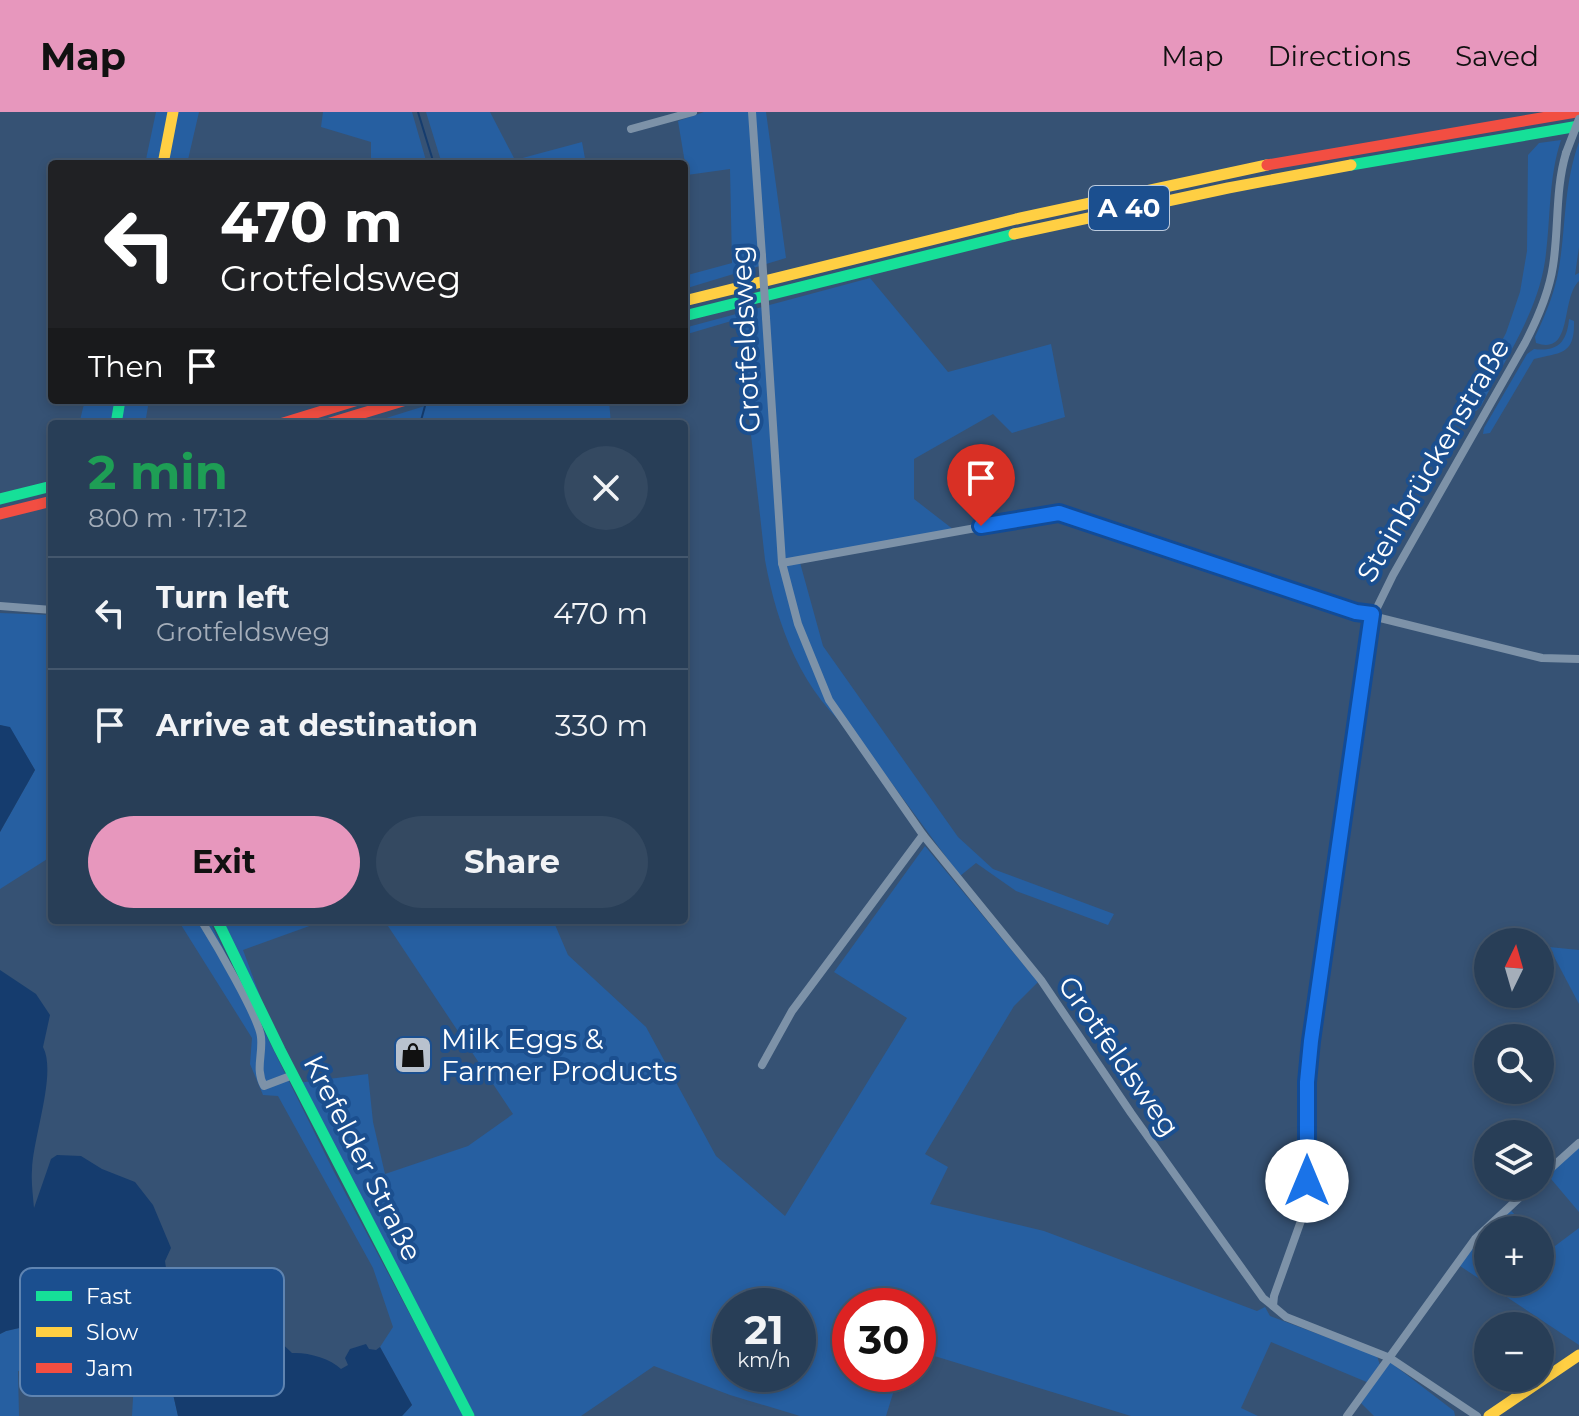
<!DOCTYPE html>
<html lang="en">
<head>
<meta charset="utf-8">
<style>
  body { margin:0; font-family:Montserrat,sans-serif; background:#344961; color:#f1f3f6; height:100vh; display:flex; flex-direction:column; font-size:30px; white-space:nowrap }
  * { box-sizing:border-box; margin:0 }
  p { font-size:26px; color:#a5aeba }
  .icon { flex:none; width:44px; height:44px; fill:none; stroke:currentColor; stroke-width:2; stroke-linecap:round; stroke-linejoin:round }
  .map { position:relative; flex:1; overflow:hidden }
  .sheet { position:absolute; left:48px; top:308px; width:640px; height:504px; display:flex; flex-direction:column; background:#283e57; border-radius:8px; box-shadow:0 4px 12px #0003,0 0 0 2px #44576d }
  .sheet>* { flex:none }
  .guide { position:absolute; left:48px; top:48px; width:640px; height:244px; border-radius:8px; box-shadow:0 4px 12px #0003,0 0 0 2px #44576d; background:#202124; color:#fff; overflow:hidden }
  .needle { width:52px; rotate:5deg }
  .buttons { position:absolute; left:1474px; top:816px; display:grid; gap:16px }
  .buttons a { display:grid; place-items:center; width:80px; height:80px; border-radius:50%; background:#283e57; box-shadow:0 4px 12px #0003,0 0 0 2px #44576d; font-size:40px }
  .speed { position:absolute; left:712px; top:1176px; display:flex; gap:16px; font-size:40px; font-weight:700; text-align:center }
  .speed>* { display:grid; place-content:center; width:104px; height:104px; border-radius:50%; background:#283e57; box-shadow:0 4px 12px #0003,0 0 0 2px #44576d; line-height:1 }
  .speed small { font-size:20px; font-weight:400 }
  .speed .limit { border:12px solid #d22; background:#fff; color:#111 }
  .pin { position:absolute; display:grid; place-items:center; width:68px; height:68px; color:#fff; margin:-82px -34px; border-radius:50% 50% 50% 0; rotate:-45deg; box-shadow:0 0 8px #0007 }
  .pin .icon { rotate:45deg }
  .me { position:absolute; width:88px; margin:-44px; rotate:0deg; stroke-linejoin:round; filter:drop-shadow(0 0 6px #0008) }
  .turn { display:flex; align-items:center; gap:28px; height:168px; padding:0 40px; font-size:36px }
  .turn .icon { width:104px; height:104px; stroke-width:2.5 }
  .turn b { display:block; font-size:56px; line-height:68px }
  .then { display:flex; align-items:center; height:76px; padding:0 40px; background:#0003; gap:16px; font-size:30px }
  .round { display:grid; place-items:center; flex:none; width:84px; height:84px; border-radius:42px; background:#344961 }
  .head { display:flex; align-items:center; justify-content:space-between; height:136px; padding:0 40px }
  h1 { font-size:48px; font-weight:700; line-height:60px; color:#1e9e55 }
  .primary-button { display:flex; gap:16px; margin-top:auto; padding:16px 40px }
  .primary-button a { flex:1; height:92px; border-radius:48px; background:#e797bd; color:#111; font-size:32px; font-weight:700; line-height:92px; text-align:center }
  .primary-button a+a { background:#344961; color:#f1f3f6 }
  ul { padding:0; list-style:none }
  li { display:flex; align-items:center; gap:24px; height:112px; padding:0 40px; border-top:2px solid #44576d }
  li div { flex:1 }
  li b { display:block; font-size:30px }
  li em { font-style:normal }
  header { display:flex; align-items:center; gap:48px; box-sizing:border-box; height:112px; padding:0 40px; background:#e797bd; color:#111 }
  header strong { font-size:38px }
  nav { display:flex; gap:44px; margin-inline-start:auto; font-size:28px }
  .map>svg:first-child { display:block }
</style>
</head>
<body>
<header>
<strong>Map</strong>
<nav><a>Map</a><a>Directions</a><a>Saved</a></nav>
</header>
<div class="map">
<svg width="1579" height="1304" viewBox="0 0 1579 1304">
  <rect width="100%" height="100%" fill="#365274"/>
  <g fill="#265fa1" fill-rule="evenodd">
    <polygon points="156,0 199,0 187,52 145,52"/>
    <polygon points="323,0 412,0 427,52 371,52 371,30 321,15"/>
    <polygon points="426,0 490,0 515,48 582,30 586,52 442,52"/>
    <polygon points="704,0 766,0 786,146 684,177 684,164 732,151 730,57 687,63 678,9"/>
    <path d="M1561 28C1548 67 1551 108 1545 149 1537 202 1505 247 1481 294L1476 299 1471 298 1468 294 1506 221 1520 180 1527 139 1528 43 1539 31Z"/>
    <path d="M1579 30V135L1575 163 1579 161V169C1560 187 1574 244 1536 231L1535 225C1544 206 1552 187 1557 166 1567 118 1562 78 1579 30Z"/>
    <path d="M870 166 948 260 1051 232 1065 305 1012 321 993 302 914 347V387L954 418 799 447 823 534 958 725 993 757 1114 802 1108 813 1016 779 976 751 960 764 857 624C802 582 777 514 765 448L738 207 684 223V216Z"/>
    <path d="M1569 207 1574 209C1575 244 1560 240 1534 247L1490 321 1483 322 1484 316 1527 242 1534 237C1558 240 1567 230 1569 207Z"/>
    <polygon points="85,288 149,288 145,312 79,312"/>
    <polygon points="444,288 609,288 611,312 367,312"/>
    <polygon points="0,501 52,503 52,744 0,777 0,720 35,658 10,616 0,613"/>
    <path d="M925 734 1038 870 1014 894 925 1042 948 1055 930 1092 1044 1119 1257 1199 1265 1195 1270 1204 1377 1244 1380 1253 1369 1271 1271 1230 1241 1296 1258 1304H1131L918 1239V1194H850V1262H899L886 1304H800L730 1283 654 1254 581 1304H475L297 971 368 962 373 1010 385 1062 468 1034 513 1002 384 808H553L568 843 646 915 716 1044 785 1104 907 906 834 860ZM730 1194H798V1262H730Z"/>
    <polygon points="178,808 209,808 333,1058 464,1304 402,1304 412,1293 380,1235 393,1215 373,1156 278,984 263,983 250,952 252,926"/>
    <polygon points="217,808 326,808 243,838 280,938"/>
    <polygon points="1549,835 1579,838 1579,892"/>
    <polygon points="1579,1031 1579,1100 1546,1061"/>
    <polygon points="1508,1095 1528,1118 1488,1118 1488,1170 1540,1170 1540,1132 1547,1140 1579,1116 1579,1233 1457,1152"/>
    <polygon points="157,1199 173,1215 181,1246 173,1282 178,1304 132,1304 135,1251 18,1259 19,1304 0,1304 0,1222 6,1219 67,1205"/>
    <polygon points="1390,1250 1454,1299 1455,1304 1374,1304 1358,1288"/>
  </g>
  <g fill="#153c6e">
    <polygon points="0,613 10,615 35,658 0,720"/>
    <path d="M0 858 36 882 50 903 43 935C57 961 33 1025 32 1058 31 1070 33 1083 34 1096L51 1047 57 1043 81 1044 102 1057 135 1070 153 1093 171 1136 165 1149 170 1184 195 1200 272 1222 292 1241C307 1240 330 1246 341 1257L348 1253 345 1246 350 1237 366 1232 369 1237 376 1238 380 1235 412 1293 402 1304H178L173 1282 181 1246 173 1215 157 1199 67 1205 6 1219 0 1222Z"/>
  </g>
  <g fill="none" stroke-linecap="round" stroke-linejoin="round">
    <g stroke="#153c6e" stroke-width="2">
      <polyline points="418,0 434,52"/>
      <polyline points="420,312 425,294"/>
    </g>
    <g stroke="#7d92a8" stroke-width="8">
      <polyline points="752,0 762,144"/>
      <polyline points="631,17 693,0"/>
      <polyline points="766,206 782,451 798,512 829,588 923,723 1041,868 1131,1001 1263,1186 1273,1194"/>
      <polyline points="782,451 1059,401 1356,500 1542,546 1579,547"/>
      <polyline points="0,494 52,498"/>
      <path d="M201 808C214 829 259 905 261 925 263 943 255 957 264 974L293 963"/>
      <polyline points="762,953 792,899 923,723"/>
      <polyline points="1540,1066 1579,1031"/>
      <polyline points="1347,1304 1475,1127 1532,1074"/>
      <path d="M1477 1304 1390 1246 1286 1205 1273 1194 1274 1184 1302 1106 1305 1089 1311 929 1369 512 1393 463 1525 231C1538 206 1549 181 1553 154 1559 116 1555 78 1566 41"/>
    </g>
    <g stroke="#16e098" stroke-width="11">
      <polyline points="1351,53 1579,14"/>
      <polyline points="684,204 1014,122"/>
      <polyline points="116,312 120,288"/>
      <polyline points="0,387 52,374"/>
      <polyline points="217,808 280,938 469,1304"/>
    </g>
    <g stroke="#ffcf43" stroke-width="11">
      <polyline points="163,52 173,0"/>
      <polyline points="1014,122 1228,76 1351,53"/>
      <polyline points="684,189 1016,107 1267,53"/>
      <polyline points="1489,1304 1579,1243"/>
    </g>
    <g stroke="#f24e42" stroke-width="11">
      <polyline points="1267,53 1576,0"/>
      <polyline points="280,312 358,288"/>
      <polyline points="327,312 406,288"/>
      <polyline points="0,402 52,389"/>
    </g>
    <g stroke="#7d92a8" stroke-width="8">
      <polyline points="1566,41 1579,7"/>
      <polyline points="762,144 766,206"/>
    </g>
  </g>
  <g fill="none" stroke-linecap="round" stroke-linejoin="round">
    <defs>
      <polyline id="route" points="981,414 1059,401 1356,500 1372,502 1311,929 1307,970 1307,1069"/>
    </defs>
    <use href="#route" stroke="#114b97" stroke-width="20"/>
    <use href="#route" stroke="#1a73e8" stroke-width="14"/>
  </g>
  <defs>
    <symbol id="shop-square" viewBox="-11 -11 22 22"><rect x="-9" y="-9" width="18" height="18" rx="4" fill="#b9c2ce" stroke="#1b4f8f"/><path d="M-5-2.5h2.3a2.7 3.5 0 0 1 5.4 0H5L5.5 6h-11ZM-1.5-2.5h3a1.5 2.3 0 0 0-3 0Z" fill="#111"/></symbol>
  </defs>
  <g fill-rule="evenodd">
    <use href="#shop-square" x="391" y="921" width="44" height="44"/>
  </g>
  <g text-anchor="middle" stroke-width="8" stroke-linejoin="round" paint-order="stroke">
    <rect fill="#1b4f8f" stroke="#bbcadd" stroke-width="2" x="1089" y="74" width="80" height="44" rx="6"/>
    <g font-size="26" font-weight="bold" fill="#fff">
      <text x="1129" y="105">A 40</text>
    </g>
    <g font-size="28" fill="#fff" stroke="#1b4f8f">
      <text transform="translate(745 227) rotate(-93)" y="10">Grotfeldsweg</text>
      <text transform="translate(1433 348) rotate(-60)" y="10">Steinbrückenstraße</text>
      <text transform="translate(1119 944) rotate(55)" y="10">Grotfeldsweg</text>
      <text transform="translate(363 1046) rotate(63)" y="10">Krefelder Straße</text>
    </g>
    <g font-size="28" fill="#fff" stroke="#1b4f8f" text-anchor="start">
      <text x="441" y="937">Milk Eggs &amp;<tspan x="441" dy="32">Farmer Products</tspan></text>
    </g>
  </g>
  <rect x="20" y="1156" width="264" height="128" rx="12" fill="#1b4f8f" stroke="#5f84b1" stroke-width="2"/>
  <rect x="36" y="1179" width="36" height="10" fill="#16e098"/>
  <rect x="36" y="1215" width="36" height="10" fill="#ffcf43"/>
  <rect x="36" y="1251" width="36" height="10" fill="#f24e42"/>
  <g font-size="22" fill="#fff">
    <text x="86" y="1192">Fast</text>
    <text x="86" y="1228">Slow</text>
    <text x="86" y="1264">Jam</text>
  </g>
</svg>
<div class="buttons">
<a><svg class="needle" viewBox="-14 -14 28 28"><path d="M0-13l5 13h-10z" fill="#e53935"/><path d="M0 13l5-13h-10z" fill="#a5aeba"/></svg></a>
<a><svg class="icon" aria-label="search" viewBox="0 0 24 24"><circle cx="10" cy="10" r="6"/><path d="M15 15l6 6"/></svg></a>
<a><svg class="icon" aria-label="layers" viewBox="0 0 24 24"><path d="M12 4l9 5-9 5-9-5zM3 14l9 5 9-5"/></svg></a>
<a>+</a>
<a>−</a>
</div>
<div class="speed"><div>21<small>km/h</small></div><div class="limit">30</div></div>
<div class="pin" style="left:981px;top:414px;background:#d93025"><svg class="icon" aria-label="arrive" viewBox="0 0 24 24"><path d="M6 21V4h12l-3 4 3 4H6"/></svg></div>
<svg class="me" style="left:1307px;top:1069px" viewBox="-20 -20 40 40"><circle r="19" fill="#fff"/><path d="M0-13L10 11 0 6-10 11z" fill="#1a73e8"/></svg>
<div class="guide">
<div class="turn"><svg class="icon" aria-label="left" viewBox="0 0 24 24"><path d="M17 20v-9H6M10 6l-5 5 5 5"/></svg><div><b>470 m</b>Grotfeldsweg</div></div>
<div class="then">Then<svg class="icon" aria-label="arrive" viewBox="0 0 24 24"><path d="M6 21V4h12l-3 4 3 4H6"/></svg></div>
</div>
<section class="sheet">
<div class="head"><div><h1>2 min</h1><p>800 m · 17:12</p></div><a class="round"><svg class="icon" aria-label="close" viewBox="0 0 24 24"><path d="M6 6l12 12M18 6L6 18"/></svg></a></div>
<ul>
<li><svg class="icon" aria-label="left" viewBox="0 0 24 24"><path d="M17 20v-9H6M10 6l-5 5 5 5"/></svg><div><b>Turn left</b><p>Grotfeldsweg</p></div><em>470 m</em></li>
<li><svg class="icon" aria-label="arrive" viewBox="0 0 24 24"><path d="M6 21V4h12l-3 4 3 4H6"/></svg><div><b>Arrive at destination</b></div><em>330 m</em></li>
</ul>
<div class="primary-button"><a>Exit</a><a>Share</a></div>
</section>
</div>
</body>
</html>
